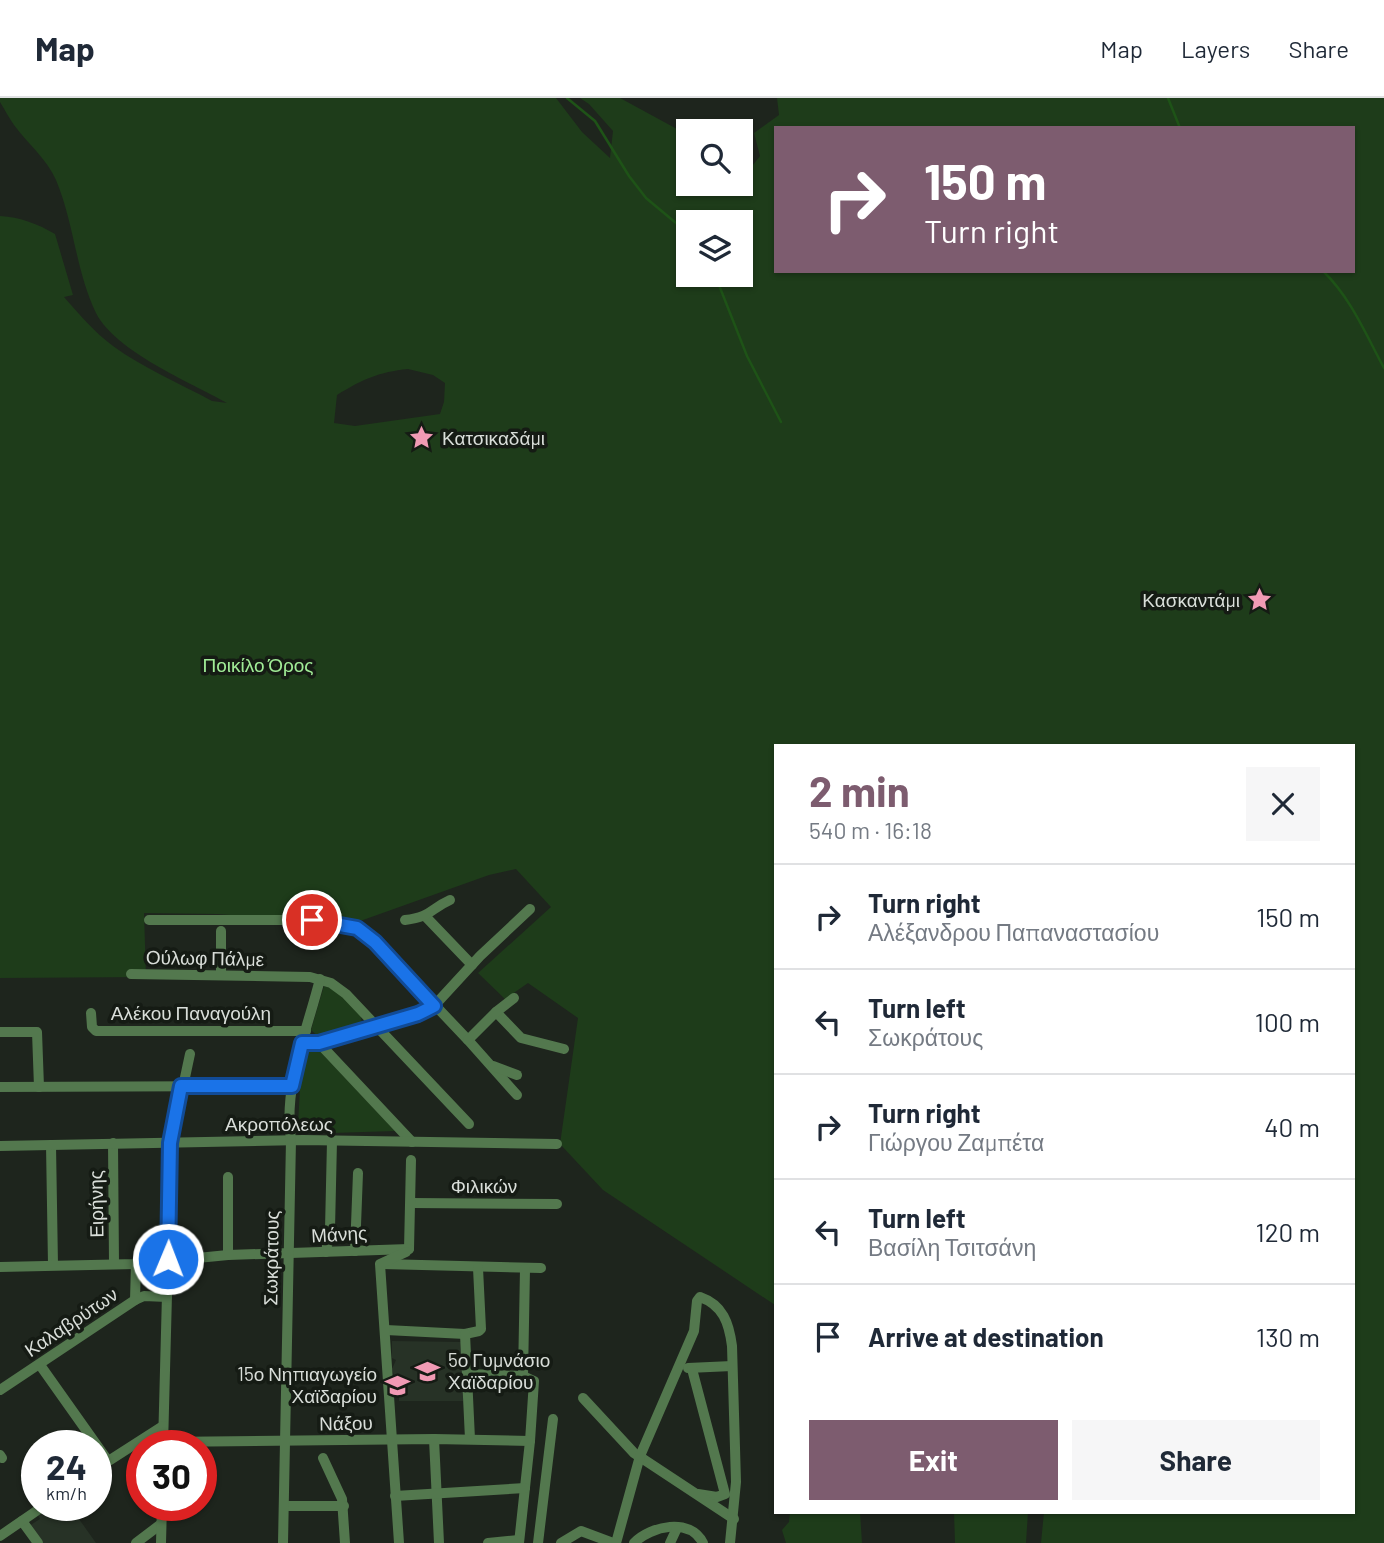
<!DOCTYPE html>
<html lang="en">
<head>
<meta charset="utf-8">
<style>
  body { margin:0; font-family:Barlow,sans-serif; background:#f6f6f7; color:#1f2937; height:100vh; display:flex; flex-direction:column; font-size:26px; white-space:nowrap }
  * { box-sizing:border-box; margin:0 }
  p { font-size:23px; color:#747a83 }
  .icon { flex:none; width:38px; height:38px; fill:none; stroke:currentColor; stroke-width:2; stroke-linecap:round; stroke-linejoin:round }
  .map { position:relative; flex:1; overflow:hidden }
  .side { position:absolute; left:774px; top:646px; width:581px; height:770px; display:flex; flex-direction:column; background:#fff; border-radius:0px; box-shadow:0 2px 5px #0004 }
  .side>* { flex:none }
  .hud { position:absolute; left:774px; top:28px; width:581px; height:147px; border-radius:0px; box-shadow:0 2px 5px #0004; background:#7d5c6f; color:#fff; overflow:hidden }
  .fabs { position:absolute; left:676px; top:21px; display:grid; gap:14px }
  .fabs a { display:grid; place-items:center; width:77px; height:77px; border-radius:0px; background:#fff; box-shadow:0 2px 5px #0004; font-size:35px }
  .speed { position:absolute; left:21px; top:1332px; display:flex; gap:14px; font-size:35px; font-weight:700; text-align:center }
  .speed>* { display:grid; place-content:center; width:91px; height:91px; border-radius:50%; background:#fff; box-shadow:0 2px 5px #0004; line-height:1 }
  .speed small { font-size:18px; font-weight:400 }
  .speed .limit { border:10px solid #d22; background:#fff; color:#111 }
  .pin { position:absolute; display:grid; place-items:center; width:60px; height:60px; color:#fff; margin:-30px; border:4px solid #fff; border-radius:50%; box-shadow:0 2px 7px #0007 }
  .me { position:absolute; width:77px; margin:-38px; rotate:1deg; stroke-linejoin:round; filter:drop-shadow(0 0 5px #0008) }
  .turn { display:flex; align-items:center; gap:24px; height:147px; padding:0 35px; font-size:32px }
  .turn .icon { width:91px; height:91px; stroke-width:2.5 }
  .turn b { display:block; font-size:49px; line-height:60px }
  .round { display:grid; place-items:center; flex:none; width:74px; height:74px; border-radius:0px; background:#f6f6f7 }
  .headline { display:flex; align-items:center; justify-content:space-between; height:119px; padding:0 35px }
  h1 { font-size:42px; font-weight:700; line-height:52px; color:#7d5c6f }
  .button { display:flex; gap:14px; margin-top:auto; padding:14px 35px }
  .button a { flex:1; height:80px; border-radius:0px; background:#7d5c6f; color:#fff; font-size:28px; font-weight:700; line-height:80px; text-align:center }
  .button a+a { background:#f6f6f7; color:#1f2937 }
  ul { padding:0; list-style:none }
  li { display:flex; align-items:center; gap:21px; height:105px; padding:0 35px; border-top:2px solid #e0e1e3 }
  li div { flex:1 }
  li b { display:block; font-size:26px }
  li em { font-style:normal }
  header { display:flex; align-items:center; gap:42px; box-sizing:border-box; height:98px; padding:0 35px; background:#fff; border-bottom:2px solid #e0e1e3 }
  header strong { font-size:33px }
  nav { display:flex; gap:38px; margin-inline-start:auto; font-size:24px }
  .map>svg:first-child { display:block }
</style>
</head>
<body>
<header>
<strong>Map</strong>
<nav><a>Map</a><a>Layers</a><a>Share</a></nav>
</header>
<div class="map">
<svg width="1384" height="1445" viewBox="0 0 1384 1445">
  <rect width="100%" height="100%" fill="#1e251d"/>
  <g fill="#273226">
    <polygon points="392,1243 461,1244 462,1261 457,1263 463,1268 460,1281 464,1282 463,1303 399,1303 399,1290 393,1290 393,1285 396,1285 392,1271 396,1262 392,1260"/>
    <polygon points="52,1407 69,1407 96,1445 41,1445 29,1428 40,1421 38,1417"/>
  </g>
  <g fill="#1e3c1a" fill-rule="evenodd">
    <path d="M0 0H556L582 34 610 60 613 33 589 6 580 0H620L688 37V86H740V67L749 72 760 58 754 35 779 17 777 0H1384V1445H1041L1044 1414H1353V648H775V1207L603 1092 560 1046 578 920 528 885 505 901 478 875 551 809 516 771 489 777 363 822 342 826 217 816 144 815 146 879 0 880V118C20 119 38 126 55 136L73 197 64 199C80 217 94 234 113 248 143 270 179 285 212 303L227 305C190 284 116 254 96 215 76 174 74 125 56 82 47 61 28 46 14 27 9 20 5 12 0 4ZM775 30H1353V173H775ZM688 124H740V177H688ZM408 271 433 277 445 285 444 304 440 316 355 328 334 325 337 297C363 281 379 274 408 271Z"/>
    <polygon points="324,888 337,892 361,918 362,927 320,940 311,932"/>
    <polygon points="316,951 320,953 395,1033 332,1035 327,1030 303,1031 298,1026 301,973 307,954"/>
    <polygon points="790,1414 860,1414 862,1445 786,1445 782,1432 789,1424"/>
    <polygon points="954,1414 1028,1414 1026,1445 955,1445"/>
  </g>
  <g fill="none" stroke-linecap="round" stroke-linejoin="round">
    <g stroke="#1e5317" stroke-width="2.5">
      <polyline points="567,0 595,23 629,78 646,100 688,135"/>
      <polyline points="1168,0 1180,30"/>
      <path d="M1323 173C1351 200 1366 237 1384 270"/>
      <polyline points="715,177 747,258 781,324"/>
    </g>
    <g stroke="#53784e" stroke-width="10">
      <polyline points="426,819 472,867"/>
      <polyline points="149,822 312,822 357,830 375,844 468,942 517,997"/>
      <path d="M405 822C431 819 430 811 450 802"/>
      <polyline points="221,833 221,877"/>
      <polyline points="131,876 310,879 331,885 346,896 469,1026"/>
      <polyline points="496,914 521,940 564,951"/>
      <polyline points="91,915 92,929 96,933 306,933"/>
      <polyline points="0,934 37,934 39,989"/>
      <polyline points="468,942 496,914 514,900"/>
      <polyline points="302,945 319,945 412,1044"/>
      <polyline points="319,945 428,912 434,908 480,858 530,811"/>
      <polyline points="493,968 517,977"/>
      <polyline points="0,989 292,988"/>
      <polyline points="113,1045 114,1166"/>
      <polyline points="51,1047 53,1167"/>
      <polyline points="0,1048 303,1042 557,1046"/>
      <polyline points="228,1079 228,1157"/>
      <polyline points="411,1105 557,1106"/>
      <polyline points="409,1151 411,1062"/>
      <polyline points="355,1153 358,1075"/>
      <polyline points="326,1154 330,1131 332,1043"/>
      <polyline points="382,1166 541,1170"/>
      <polyline points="0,1169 136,1166 228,1157 409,1151"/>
      <polyline points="135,1202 136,1166"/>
      <polyline points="386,1232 465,1236 479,1233 481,1231 478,1170"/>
      <polyline points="465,1236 470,1341"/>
      <polyline points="40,1267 108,1363"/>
      <polyline points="688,1270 732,1268"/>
      <polyline points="692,1271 725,1396 717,1399 698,1396"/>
      <polyline points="467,1276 523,1278 534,1283 530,1343 519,1445"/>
      <polyline points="523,1278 525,1171"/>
      <polyline points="0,1292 135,1202 144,1198 167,1199"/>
      <polyline points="583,1300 634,1355 734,1421"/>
      <polyline points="434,1341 439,1445"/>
      <polyline points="163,1344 434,1341 530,1343"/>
      <polyline points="163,1348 171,1045 190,956"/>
      <polyline points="0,1357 2,1360"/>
      <polyline points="323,1360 342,1401 345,1445"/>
      <polyline points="96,1371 163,1328"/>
      <polyline points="395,1398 525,1390"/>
      <polyline points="284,1408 344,1408"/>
      <polyline points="22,1423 38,1445"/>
      <polyline points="0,1438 45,1407"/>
      <polyline points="136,1445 161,1426"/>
      <polyline points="161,1445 162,1407"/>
      <path d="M283 1445 291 1042C283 988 307 933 320 881"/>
      <polyline points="399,1445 380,1166 406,1154"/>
      <polyline points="488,1445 519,1442"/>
      <polyline points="538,1445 553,1321"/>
      <polyline points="561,1445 581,1433 613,1445"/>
      <path d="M616 1445 640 1358 694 1233 697 1203 700 1199C723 1207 729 1225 732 1248L736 1384 730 1445"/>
      <path d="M634 1445C651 1428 690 1419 703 1445"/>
      <polyline points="670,1445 677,1430"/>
    </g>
  </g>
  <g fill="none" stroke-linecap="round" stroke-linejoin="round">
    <defs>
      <polyline id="route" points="168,1161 170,1045 181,988 292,988 302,945 319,945 418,916 434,908 375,844 357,830 312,822"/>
    </defs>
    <use href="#route" stroke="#114b97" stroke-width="18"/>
    <use href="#route" stroke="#1a73e8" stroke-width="12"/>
  </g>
  <defs>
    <symbol id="sight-bare" viewBox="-9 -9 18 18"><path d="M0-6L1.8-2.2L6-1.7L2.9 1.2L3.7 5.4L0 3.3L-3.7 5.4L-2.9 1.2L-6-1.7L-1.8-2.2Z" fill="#f19ab4" stroke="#151b14" stroke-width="2.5" paint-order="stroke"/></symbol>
    <symbol id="school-bare" viewBox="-9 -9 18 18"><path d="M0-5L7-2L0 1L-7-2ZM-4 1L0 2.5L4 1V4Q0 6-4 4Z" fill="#f19ab4" stroke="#151b14" stroke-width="2.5" paint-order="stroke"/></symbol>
  </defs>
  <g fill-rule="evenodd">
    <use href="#sight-bare" x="404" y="322" width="35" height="35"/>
    <use href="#sight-bare" x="1242" y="484" width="35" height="35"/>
    <use href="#school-bare" x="410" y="1256" width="35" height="35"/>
    <use href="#school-bare" x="380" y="1270" width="35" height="35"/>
  </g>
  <g text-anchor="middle" stroke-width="7" stroke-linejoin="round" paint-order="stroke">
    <g font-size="19" fill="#d9ded9" stroke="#151b14" text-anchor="start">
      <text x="442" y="347">Κατσικαδάμι</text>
      <text x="1240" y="509" text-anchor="end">Κασκαντάμι</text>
      <text x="448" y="1269">5ο Γυμνάσιο<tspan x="448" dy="22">Χαϊδαρίου</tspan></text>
      <text x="377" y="1283" text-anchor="end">15ο Νηπιαγωγείο<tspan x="377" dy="22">Χαϊδαρίου</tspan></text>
    </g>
    <g font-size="19" fill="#a1ec97" stroke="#151b14">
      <text x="258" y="574">Ποικίλο Όρος</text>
    </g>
    <g font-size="19" fill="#d9ded9" stroke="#151b14">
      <text transform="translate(205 860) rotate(1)" y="7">Ούλωφ Πάλμε</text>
      <text x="191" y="922">Αλέκου Παναγούλη</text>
      <text x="279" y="1033">Ακροπόλεως</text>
      <text x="484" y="1095">Φιλικών</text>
      <text transform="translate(96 1106) rotate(-91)" y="7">Ειρήνης</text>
      <text transform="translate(339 1136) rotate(-3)" y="7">Μάνης</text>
      <text transform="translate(271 1160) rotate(-89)" y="7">Σωκράτους</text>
      <text transform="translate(71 1224) rotate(-34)" y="7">Καλαβρύτων</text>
      <text transform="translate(346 1325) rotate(-1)" y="7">Νάξου</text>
    </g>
  </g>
</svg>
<div class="fabs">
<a><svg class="icon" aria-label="search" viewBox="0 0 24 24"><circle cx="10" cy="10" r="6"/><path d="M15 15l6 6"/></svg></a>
<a><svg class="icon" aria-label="layers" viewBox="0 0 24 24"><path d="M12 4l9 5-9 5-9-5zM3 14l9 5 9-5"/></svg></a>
</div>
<div class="speed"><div>24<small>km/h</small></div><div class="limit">30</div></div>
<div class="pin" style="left:312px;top:822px;background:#d93025"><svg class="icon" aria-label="arrive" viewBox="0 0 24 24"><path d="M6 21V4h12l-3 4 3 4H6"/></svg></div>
<svg class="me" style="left:168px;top:1161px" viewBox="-20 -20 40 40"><circle r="17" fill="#1a73e8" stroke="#fff" stroke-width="3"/><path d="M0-11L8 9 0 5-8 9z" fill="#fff"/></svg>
<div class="hud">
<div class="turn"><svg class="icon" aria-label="right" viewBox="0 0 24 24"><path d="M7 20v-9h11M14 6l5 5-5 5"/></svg><div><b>150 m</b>Turn right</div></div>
</div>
<section class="side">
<div class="headline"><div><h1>2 min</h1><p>540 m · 16:18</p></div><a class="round"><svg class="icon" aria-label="close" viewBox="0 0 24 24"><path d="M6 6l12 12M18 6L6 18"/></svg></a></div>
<ul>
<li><svg class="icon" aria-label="right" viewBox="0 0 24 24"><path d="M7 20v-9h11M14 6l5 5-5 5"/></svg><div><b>Turn right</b><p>Αλέξανδρου Παπαναστασίου</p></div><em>150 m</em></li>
<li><svg class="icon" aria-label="left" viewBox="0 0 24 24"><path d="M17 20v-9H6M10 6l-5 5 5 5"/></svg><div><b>Turn left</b><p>Σωκράτους</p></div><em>100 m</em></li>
<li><svg class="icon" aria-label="right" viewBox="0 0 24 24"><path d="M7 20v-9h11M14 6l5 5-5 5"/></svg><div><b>Turn right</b><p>Γιώργου Ζαμπέτα</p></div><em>40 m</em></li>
<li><svg class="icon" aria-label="left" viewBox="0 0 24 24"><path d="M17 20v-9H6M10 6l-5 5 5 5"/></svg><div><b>Turn left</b><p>Βασίλη Τσιτσάνη</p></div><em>120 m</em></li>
<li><svg class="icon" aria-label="arrive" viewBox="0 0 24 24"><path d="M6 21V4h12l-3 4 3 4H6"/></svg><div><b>Arrive at destination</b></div><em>130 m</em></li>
</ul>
<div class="button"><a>Exit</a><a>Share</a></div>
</section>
</div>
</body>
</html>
